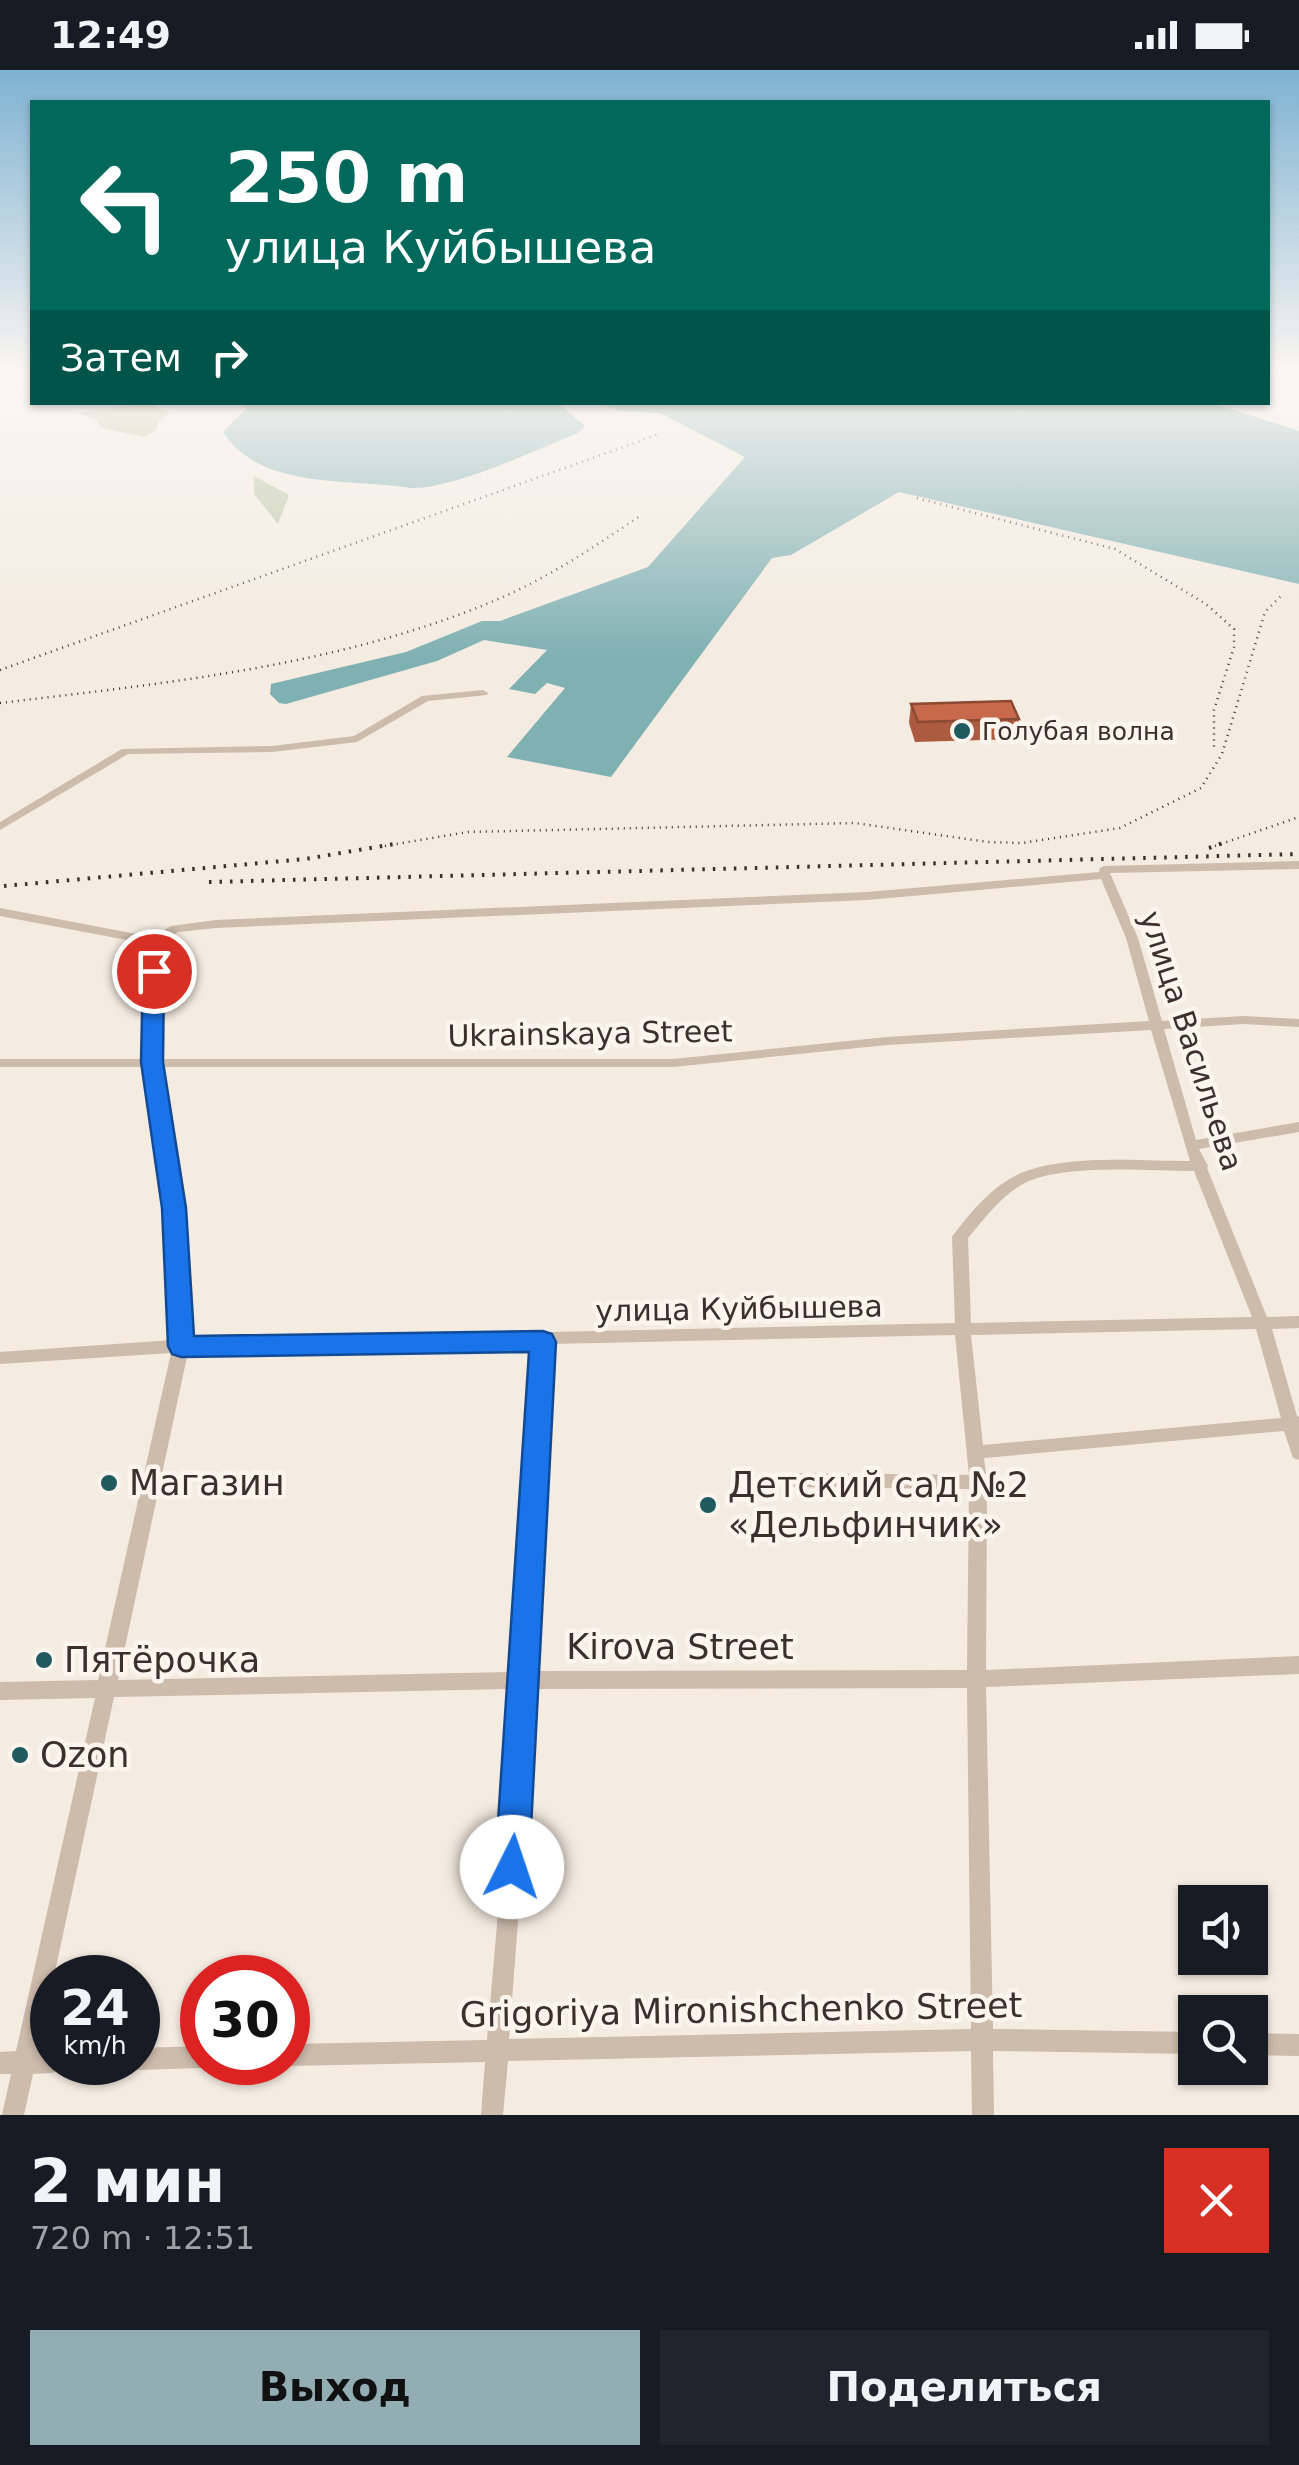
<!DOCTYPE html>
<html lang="ru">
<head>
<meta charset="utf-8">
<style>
  body { margin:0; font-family:"DejaVu Sans",sans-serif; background:#20242c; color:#f1f3f6; height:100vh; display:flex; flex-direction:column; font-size:38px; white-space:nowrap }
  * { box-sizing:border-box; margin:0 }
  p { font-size:32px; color:#9ea1a6 }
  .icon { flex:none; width:55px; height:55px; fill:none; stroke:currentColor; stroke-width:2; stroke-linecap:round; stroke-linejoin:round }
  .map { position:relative; height:2045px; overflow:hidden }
  .sheet { display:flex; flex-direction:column; background:#171b24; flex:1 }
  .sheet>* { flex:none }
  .banner { position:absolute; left:30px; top:30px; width:1240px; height:305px; border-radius:0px; box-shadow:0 2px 8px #0004; background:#00695c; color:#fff; overflow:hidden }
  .tools { position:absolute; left:1178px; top:1815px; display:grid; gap:20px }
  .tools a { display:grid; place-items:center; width:90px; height:90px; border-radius:0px; background:#171b24; box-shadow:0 2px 8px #0004; font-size:50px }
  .speed { position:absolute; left:30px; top:1885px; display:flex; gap:20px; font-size:50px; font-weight:700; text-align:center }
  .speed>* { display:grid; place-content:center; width:130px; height:130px; border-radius:50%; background:#171b24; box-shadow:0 2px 8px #0004; line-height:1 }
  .speed small { font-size:25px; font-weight:400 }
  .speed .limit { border:15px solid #d22; background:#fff; color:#111 }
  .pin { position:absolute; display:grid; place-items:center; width:85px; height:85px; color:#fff; margin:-42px; border:5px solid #fff; border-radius:50%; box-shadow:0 2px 10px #0007 }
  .me { position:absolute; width:110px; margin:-55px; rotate:4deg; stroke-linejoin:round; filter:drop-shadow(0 0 8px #0008) }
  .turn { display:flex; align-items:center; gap:35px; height:210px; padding:0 30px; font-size:45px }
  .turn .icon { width:130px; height:130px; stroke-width:2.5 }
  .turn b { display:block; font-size:70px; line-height:85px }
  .then { display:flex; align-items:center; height:95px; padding:0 30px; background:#0003; gap:20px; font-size:38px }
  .round { display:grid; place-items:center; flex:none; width:105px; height:105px; border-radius:0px; background:#20242c }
  .headline { display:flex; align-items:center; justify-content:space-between; height:170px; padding:0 30px }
  h1 { font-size:60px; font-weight:700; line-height:75px }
  .action { display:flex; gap:20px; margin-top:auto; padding:20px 30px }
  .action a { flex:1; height:115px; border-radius:0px; background:#92aeb2; color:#111; font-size:40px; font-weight:700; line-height:115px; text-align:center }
  .action a+a { background:#20242c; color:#f1f3f6 }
  .status { display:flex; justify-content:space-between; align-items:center; height:70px; padding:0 50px; background:#171b24; direction:ltr }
  .status svg { height:28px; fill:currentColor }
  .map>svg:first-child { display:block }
</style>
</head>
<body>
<div class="status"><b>12:49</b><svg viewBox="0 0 49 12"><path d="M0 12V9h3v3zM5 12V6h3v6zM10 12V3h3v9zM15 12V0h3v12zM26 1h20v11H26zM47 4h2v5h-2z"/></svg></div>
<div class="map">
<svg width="1299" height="2045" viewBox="0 0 1299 2045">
  <rect width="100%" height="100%" fill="#f4ebe1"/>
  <g fill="#b8c4a0">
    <polygon points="149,333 170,343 159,351 156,360 144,367 101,358 96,350 77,343"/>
    <polygon points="254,406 289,425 278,454 254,424"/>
  </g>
  <g fill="#7fb0b2">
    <path d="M243 333H558L585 356 578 363C538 379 452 420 411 418 352 408 261 421 223 362L246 339Z"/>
    <polygon points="1212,333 1299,361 1299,514 899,422 791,485 772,488 611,707 507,687 565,618 547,613 535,624 509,619 547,580 484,570 437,591 286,634 279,633 270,624 271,614 406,582 482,551 500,551 648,497 745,387 660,343 620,341 598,333"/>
  </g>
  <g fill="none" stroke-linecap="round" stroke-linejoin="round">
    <g fill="#cdbbac" fill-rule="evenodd">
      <polygon points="483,620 488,623 487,625 428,631 357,672 272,682 128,684 0,760 0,752 122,679 272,676 354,666 422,626"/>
      <path d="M1299 791V799L1110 803 1138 868 1162 951 1243 946 1299 949V957L1243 954 1164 959 1196 1070 1299 1052V1062L1199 1079 1208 1096 1207 1098 1267 1247 1299 1246V1258L1272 1259 1297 1346 1299 1347V1390L1293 1388 1284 1361 984 1388 987 1412 986 1600 1299 1586V1604L986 1617 993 1959 1195 1962V1984L993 1981 994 2045H972L971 1981 508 1991 503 2045H481L485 1992 288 1996 280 1992H288V1974L487 1970 505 1761 514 1619 114 1627 38 1981H52V1992H63L60 2000 52 2003 33 2004 24 2045H2L11 2004H0V1982L16 1981 95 1628 0 1630V1612L98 1610 171 1283 0 1294V1282L173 1270 167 1138 146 997H0V989H145L148 874 0 846V838L152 867 171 856 216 850 867 822 1099 802 1100 798 1104 796ZM1101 809 1126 868 1149 951 887 967 673 989H159L160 873 178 862 216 858 867 830ZM1151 960 1190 1091C1141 1091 1056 1083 1013 1107 989 1120 968 1145 952 1167L955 1253 189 1270 181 1138 160 997H673L887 975ZM1194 1101 1252 1247 971 1253 968 1168C984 1149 1001 1126 1023 1114 1061 1093 1149 1101 1194 1101ZM1256 1259 1281 1348 983 1375 971 1265ZM955 1265 969 1405 790 1403 784 1405 781 1410 784 1415 790 1417 969 1419 967 1600 534 1601 551 1274ZM535 1274 515 1602 118 1610 188 1282ZM967 1618 971 1959 509 1969 525 1761 533 1619Z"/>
      <polygon points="1250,1963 1299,1964 1299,1986 1250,1985"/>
      <polygon points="202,1976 202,1992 211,1992 202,1998 138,2000 130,1997 128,1992 138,1992 138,1978"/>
    </g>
    <g stroke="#3b302b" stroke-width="2.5" stroke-dasharray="1 5" stroke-linecap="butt">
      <polyline points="917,428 1115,479 1206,534 1234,559 1234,577 1214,640 1214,679"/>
      <polyline points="0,600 657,365"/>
      <path d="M0 633C167 613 340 596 496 530 548 508 594 477 640 446"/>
      <polyline points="385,776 468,762 855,753 988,772 1022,773 1120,758 1201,718 1222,684 1265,542 1282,525"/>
      <polyline points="1215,776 1299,747"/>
    </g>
    <g stroke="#3b302b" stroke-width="4" stroke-dasharray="2.5 8" stroke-linecap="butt">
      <polyline points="1209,778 1223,773"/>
      <polyline points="209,812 1299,784"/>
      <polyline points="4,816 305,789 400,773"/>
    </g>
  </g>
  <polygon fill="#ac5a40" points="911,634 1019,649 1016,669 915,672 909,653"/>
  <polygon fill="#c8694b" stroke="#8c4a34" stroke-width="2.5" points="1011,631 1019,649 918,652 911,634"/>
  <linearGradient id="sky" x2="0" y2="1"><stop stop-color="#7eb2d2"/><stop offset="0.51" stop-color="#faf6f2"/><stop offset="1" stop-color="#faf6f2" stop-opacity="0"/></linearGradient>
  <rect width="1299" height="589" fill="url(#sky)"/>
  <polygon fill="#1a73e8" stroke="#114b97" stroke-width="2.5" points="154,895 164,901 163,992 186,1138 194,1266 543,1261 552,1264 556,1272 529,1797 524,1809 512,1814 500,1809 495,1797 529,1282 181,1287 172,1284 168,1276 162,1138 141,992 143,901"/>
  <g fill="#1f5a5e" stroke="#fbf5ee" stroke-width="4">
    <circle cx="962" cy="661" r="10"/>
    <circle cx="109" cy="1413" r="10"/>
    <circle cx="708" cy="1435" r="10"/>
    <circle cx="44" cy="1590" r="10"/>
    <circle cx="20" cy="1685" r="10"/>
  </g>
  <g text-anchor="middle" stroke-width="9" stroke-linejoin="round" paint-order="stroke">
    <g font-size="25" fill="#3b302b" stroke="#fbf5ee" text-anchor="start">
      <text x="982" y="670">Голубая волна</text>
    </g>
    <g font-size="30" fill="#3b302b" stroke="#fbf5ee">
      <text transform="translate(590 964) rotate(-1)" y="10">Ukrainskaya Street</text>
      <text transform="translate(1191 971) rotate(72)" y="10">улица Васильева</text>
      <text transform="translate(739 1239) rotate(-1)" y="10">улица Куйбышева</text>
    </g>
    <g font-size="35" fill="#3b302b" stroke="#fbf5ee" text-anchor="start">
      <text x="129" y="1425">Магазин</text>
      <text x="728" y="1427">Детский сад №2<tspan x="728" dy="40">«Дельфинчик»</tspan></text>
      <text x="64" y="1602">Пятёрочка</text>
      <text x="40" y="1697">Ozon</text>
    </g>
    <g font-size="35" fill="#3b302b" stroke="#fbf5ee">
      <text x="680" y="1589">Kirova Street</text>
      <text transform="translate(741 1940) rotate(-1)" y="12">Grigoriya Mironishchenko Street</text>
    </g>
  </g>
</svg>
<div class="tools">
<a><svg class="icon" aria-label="sound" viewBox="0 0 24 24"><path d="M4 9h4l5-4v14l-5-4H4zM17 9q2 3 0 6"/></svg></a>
<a><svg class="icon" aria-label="search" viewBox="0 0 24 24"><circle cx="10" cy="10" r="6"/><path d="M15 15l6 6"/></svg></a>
</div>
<div class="speed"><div>24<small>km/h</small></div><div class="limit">30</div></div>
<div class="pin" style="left:154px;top:901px;background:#d93025"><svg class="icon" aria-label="arrive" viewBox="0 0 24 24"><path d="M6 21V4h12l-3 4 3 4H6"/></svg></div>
<svg class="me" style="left:512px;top:1797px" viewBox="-20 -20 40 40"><circle r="19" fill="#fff"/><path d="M0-13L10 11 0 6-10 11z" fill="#1a73e8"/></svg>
<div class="banner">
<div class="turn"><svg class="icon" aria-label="left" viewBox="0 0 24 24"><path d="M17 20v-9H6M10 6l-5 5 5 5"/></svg><div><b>250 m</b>улица Куйбышева</div></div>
<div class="then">Затем<svg class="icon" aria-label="right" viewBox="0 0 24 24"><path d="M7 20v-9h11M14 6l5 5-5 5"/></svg></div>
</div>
</div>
<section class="sheet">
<div class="headline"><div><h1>2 мин</h1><p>720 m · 12:51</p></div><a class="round" style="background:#d93025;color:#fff"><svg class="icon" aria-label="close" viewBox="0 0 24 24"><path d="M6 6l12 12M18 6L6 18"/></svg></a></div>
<div class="action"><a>Выход</a><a>Поделиться</a></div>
</section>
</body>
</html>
